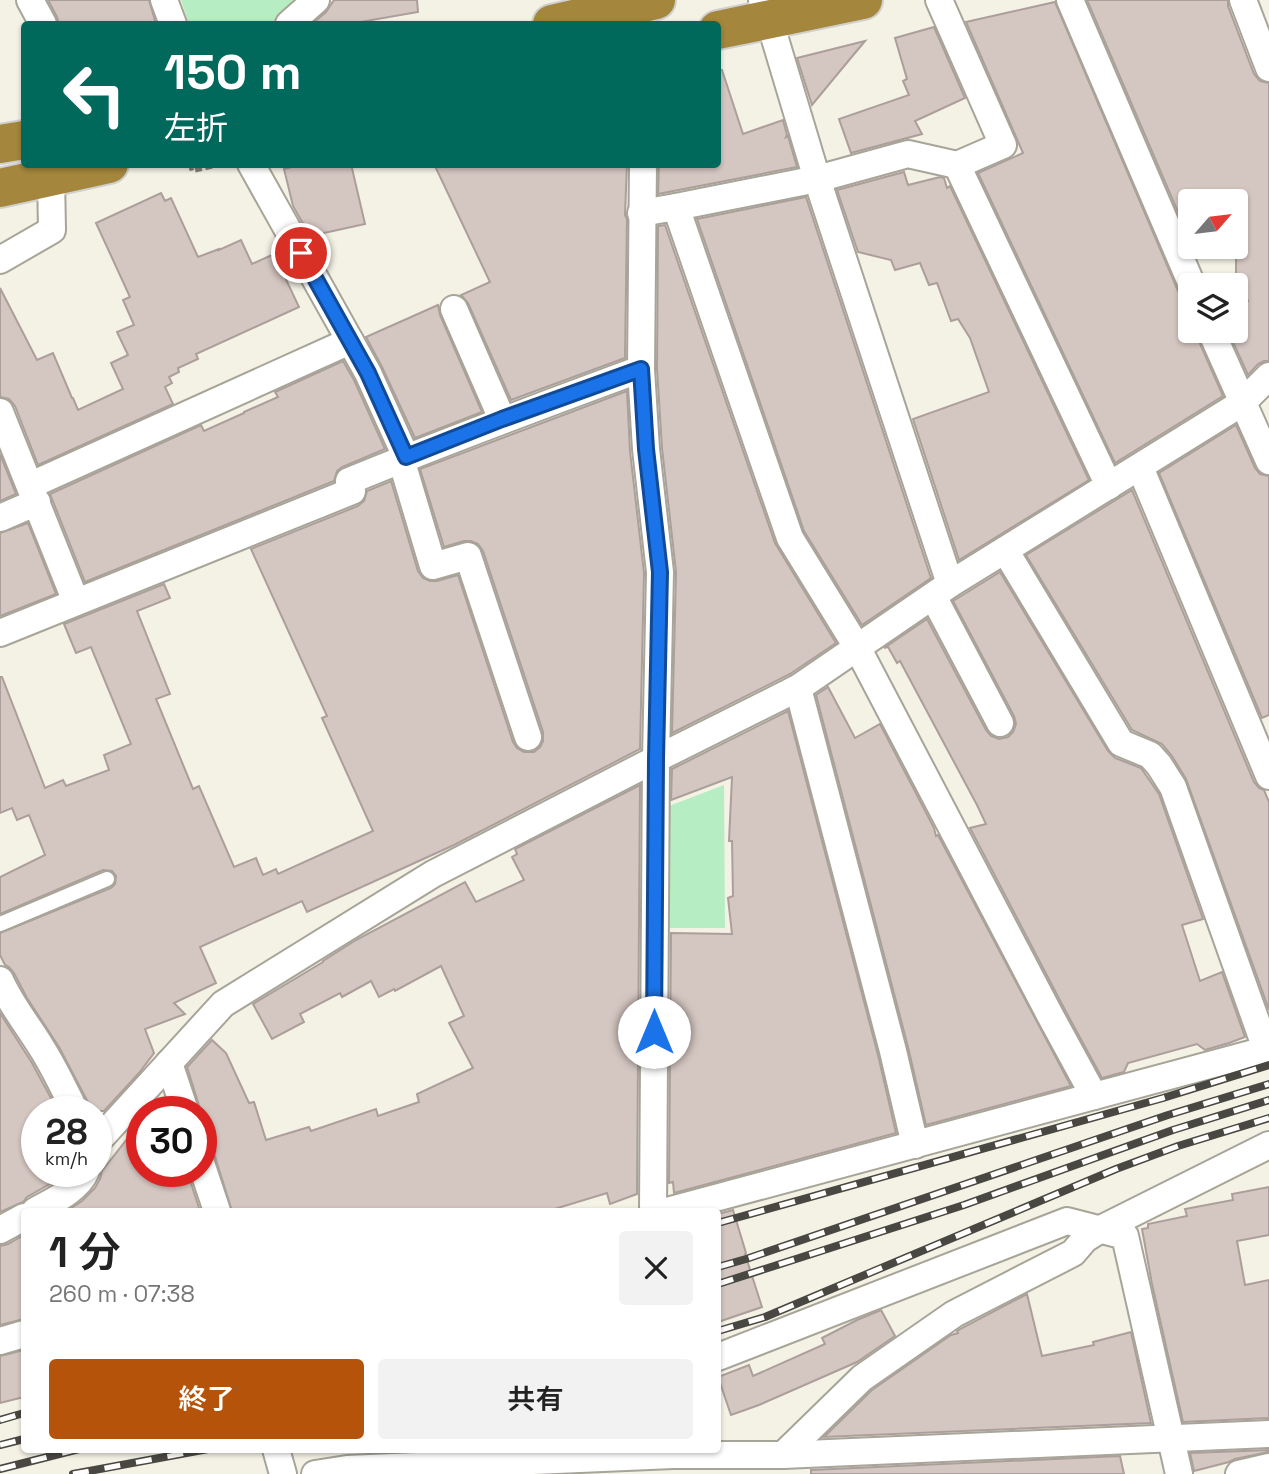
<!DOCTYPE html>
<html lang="ja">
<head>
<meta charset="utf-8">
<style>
  body { margin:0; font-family:"Space Grotesk","Noto Sans JP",sans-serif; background:#f2f2f2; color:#222; height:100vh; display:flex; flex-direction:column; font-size:26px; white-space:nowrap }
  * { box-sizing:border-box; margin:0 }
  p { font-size:23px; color:#767676 }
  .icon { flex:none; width:38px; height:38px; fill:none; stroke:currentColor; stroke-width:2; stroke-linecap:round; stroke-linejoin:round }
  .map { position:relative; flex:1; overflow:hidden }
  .details { position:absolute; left:21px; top:1208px; width:700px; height:245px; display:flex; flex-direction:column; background:#fff; border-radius:7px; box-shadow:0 2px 5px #0004 }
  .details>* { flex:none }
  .banner { position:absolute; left:21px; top:21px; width:700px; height:147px; border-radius:7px; box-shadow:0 2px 5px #0004; background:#00695c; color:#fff; overflow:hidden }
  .needle { width:46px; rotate:62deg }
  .fabs { position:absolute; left:1178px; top:189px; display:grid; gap:14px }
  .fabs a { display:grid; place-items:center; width:70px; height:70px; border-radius:7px; background:#fff; box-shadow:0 2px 5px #0004; font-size:35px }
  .speed { position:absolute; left:21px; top:1096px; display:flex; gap:14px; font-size:35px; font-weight:700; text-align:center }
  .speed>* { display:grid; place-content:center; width:91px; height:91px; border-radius:50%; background:#fff; box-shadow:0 2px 5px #0004; line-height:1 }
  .speed small { font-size:18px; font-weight:400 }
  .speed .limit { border:10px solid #d22; background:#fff; color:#111 }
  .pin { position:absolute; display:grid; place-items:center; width:60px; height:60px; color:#fff; margin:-30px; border:4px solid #fff; border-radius:50%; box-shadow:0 2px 7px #0007 }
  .me { position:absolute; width:77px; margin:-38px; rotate:0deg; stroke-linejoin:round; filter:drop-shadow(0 0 5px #0008) }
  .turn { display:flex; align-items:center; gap:24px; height:147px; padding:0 28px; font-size:32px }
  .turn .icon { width:91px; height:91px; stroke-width:2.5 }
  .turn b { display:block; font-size:49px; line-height:60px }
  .round { display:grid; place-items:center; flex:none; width:74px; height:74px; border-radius:7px; background:#f2f2f2 }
  .overview { display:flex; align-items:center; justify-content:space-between; height:119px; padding:0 28px }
  h1 { font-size:42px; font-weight:600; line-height:52px }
  .button { display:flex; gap:14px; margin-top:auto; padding:14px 28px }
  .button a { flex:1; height:80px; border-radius:7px; background:#b45309; color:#fff; font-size:28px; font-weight:600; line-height:80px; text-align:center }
  .button a+a { background:#f2f2f2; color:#222 }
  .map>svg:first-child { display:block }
</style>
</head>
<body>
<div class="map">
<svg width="1269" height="1474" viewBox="0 0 1269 1474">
  <rect width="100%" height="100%" fill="#f4f1e5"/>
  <g fill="#b7edc2">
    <polygon points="181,0 305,0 273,24 189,24"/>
    <polygon points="724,785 725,928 666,928 669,806"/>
  </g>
  <g fill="#d4c6c1" stroke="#ac9f9b" stroke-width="2">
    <polygon points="48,0 149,0 156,24 59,24 57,17"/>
    <polygon points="334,0 417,0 418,12 349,24 312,24 326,12"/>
    <polygon points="1087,0 1228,0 1228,6 1254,74 1260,81 1269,83 1269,361 1264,361 1258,364 1248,375 1228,331 1236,331 1236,307 1248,301 1236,275 1236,201 1190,201 1190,240"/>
    <polygon points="1055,2 1178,291 1182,297 1190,301 1190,331 1195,331 1197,337 1223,396 1115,463 978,173 1023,153 966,22"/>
    <polygon points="934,27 965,98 915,121 922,134 851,153 839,119 909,95 903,81 907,79 895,38"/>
    <polygon points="865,41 840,71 812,105 797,58"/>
    <polygon points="718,70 722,70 743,134 783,120 787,135 786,137 788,136 797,167 658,194 659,164 718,164"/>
    <polygon points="303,164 351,164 365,224 310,236 293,206 284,169"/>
    <polygon points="434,164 627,164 625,215 627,219 625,358 511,400 468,303 461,295 490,282"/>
    <polygon points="904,172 908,185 940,177 944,178 947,188 950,186 1089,480 959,560 913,419 989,392 970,338 958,319 951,321 937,283 929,285 920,263 895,270 891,260 858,252 837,190"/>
    <polygon points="161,193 165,201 171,198 198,257 219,249 219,250 241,240 252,264 274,254 299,307 196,354 198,359 178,368 179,372 169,377 172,383 165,387 173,404 38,465 15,406 9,399 0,397 0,288 37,360 53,353 72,398 73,398 78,410 123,389 111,363 128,355 117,332 134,325 123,300 130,297 96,223"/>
    <polygon points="806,197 931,578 862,625 804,531 697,219"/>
    <polygon points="665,225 775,543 836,643 790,674 672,733 676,572 662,448 657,369 658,226"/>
    <polygon points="438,305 440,315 482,412 415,438 382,367 366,337"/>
    <polygon points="343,361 354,380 385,449 342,467 337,471 334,481 85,582 50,494 201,425 204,431 244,413 244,412 278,397 275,392"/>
    <polygon points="627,391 630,451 644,573 640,749 454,845 307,912 302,901 200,947 216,983 174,1003 185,1014 145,1029 154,1053 139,1073 104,1111 91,1111 89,1104 59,1047 27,998 14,973 9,967 5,965 0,955 0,933 111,888 115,884 116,876 112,871 103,870 0,914 0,877 45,855 29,815 17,820 12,808 0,813 0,677 2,677 45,788 63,780 66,786 109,770 104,755 131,744 91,647 76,653 64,624 164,584 170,598 137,611 170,694 156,699 193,789 199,786 234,867 256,858 263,875 276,869 278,874 373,831 322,718 327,716 251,549 358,506 364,501 367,491 391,481 418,571 423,578 430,581 437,581 458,575 513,742 517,748 524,752 534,752 540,747 543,741 543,732 483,551 478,544 471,541 464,541 444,547 420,469"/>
    <polygon points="1236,425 1255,468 1260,474 1269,476 1269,715 1262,718 1159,473"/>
    <polygon points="0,454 16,494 0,501"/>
    <polygon points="1132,490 1254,782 1259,788 1264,790 1269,802 1269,1010 1186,779 1172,756 1162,744 1132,730 1026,555"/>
    <polygon points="28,523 56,594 0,616 0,533"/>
    <polygon points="1000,572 1108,751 1115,758 1141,768 1159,794 1203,919 1182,925 1200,981 1222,972 1245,1037 1229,1043 1205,1050 1197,1044 1128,1063 1124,1072 1102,1078 1065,1010 970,828 986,824 977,805 900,661 897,663 888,647 884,648 927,619 986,730 991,736 999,739 1008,737 1013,732 1016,724 1014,716 953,601"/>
    <polygon points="828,687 855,738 880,724 934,828 936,836 938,835 1071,1086 926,1125 908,1047 816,695"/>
    <polygon points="788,711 878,1055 896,1133 674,1193 673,1182 669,1183 671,933 732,934 728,898 733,896 732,841 729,841 732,777 671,800 672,769"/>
    <polygon points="640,785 637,1194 610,1204 607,1193 548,1211 232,1211 187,1067 212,1040 226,1053 249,1103 254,1102 266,1140 309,1127 311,1131 376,1109 378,1116 419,1102 417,1094 473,1068 449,1023 464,1016 441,966 395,991 394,989 379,997 371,981 342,997 340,993 300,1014 304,1022 272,1039 253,1004 323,962 323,961 356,940 465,882 476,902 524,880 512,857 517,854 515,849"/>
    <polygon points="0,1013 32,1063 58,1111 37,1111 37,1171 68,1171 55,1181 27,1197 23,1202 0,1212"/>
    <polygon points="142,1120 142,1171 187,1171 200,1211 67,1211 82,1201 95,1188 100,1179 102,1171"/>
    <polygon points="1269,1187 1269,1235 1237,1241 1245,1285 1269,1280 1269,1418 1183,1422 1152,1284 1142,1229 1148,1228 1148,1224 1187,1216 1185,1209 1233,1200 1232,1194"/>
    <polygon points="733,1210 746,1253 745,1254 762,1307 718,1322 718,1214"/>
    <polygon points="24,1235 24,1319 0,1325 0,1246 8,1244"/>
    <polygon points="1027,1294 1042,1356 1094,1345 1093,1342 1131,1332 1151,1423 824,1437 872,1390 951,1335 958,1333 957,1331 962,1328"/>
    <polygon points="881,1310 895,1336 857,1362 759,1405 731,1415 718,1377 749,1365 753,1376 825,1344 822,1338 857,1320"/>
    <polygon points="24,1350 24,1397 0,1403 0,1356"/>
    <polygon points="1269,1450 1269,1452 1235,1459 1229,1462 1194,1471 1190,1453"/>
    <polygon points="1120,1456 1124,1474 811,1474 811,1470"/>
  </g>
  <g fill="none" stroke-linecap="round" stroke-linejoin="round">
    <defs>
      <polyline id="lane" points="0,924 107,879"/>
      <g id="street">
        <polyline points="30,0 43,24"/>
        <polyline points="164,0 173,24"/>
        <polyline points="762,0 769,19 817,179 950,584"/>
        <polyline points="939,0 1003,145 957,165"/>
        <polyline points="1070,0 1192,285"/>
        <polyline points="1243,0 1269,68"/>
        <polyline points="289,24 316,0"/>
        <polyline points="251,164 368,373 406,457"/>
        <polyline points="643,164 641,369 646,449 660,572 656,759 653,1211"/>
        <polyline points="676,207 817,179 908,154 957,165 1109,486"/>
        <polyline points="641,213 676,207 790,538 857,647 1051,1017 1094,1096"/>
        <polyline points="0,260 52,230 51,177"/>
        <polyline points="454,309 502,419"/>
        <polyline points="1211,331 1269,461"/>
        <polyline points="0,412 76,602"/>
        <polyline points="401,459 433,566 468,556 528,737"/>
        <polyline points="1140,467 1269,776"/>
        <polyline points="31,485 350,341"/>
        <polyline points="0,518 37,502"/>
        <polyline points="1005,550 1121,743 1150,755 1159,765 1173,787 1266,1049"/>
        <polyline points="933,596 1000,723"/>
        <path d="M0 633 352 491 349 481C446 441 543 405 641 369"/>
        <polyline points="798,688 893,1051 915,1145"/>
        <path d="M0 980C11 1005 27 1024 41 1047 54 1067 64 1089 75 1111"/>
        <polyline points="169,1063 185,1111"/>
        <polyline points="96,1143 223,1004 433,874 656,759 798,688 950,584 1242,403 1269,376"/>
        <polyline points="201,1163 217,1211"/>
        <path d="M35 1211C53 1201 78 1190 86 1171"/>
        <polyline points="667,1211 1269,1049"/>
        <polyline points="0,1230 24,1217"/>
        <polyline points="0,1341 24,1334"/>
        <polyline points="718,1357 1067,1221 1125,1236 1179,1474"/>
        <polyline points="276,1449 283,1474"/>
        <polyline points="783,1455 862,1378 954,1314 1073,1253 1085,1239 1101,1229 1269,1145"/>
        <polyline points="315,1474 347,1469 673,1455 783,1455 1269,1434"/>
        <polyline points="1239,1474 1269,1467"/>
      </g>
      <g id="highway">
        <polyline points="552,24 656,0"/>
        <polyline points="718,30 863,0"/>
        <polyline points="0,144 24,140"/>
        <polyline points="0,188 109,164"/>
      </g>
    </defs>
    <use href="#lane" stroke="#a7a498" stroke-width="18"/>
    <use href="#street" stroke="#a7a498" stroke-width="30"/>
    <use href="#highway" stroke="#cfcfce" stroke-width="42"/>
    <polyline stroke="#85837b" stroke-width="4.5" stroke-dasharray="7 3.5" stroke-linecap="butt" points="190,164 192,171 214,166 214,164"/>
    <use href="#lane" stroke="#fff" stroke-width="14"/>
    <use href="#street" stroke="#fff" stroke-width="26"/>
    <use href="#highway" stroke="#a4863c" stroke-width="38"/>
    <defs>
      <g id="rail">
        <polyline points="718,1223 1163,1098 1269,1065"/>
        <polyline points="718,1267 746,1259 1168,1115 1269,1084"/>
        <polyline points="718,1284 964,1205 1173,1130 1269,1100"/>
        <polyline points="718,1331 765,1317 1116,1169 1178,1146 1269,1118"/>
        <polyline points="0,1420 24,1413"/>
        <polyline points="0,1445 24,1439"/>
        <polyline points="0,1469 79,1449"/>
        <polyline points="73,1474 208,1449"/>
      </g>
    </defs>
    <use href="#rail" stroke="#484741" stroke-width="8"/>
    <use href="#rail" stroke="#fffefc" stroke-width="5" stroke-dasharray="16" stroke-linecap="butt"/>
  </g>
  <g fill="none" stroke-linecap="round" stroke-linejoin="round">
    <defs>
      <polyline id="route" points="301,253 368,373 406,457 502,419 641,369 646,449 660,572 656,759 654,1032"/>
    </defs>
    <use href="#route" stroke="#114b97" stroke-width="18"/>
    <use href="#route" stroke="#1a73e8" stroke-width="12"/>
  </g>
</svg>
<div class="fabs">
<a><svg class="needle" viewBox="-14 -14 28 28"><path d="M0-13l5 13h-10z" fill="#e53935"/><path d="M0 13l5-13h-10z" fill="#767676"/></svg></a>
<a><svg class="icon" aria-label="layers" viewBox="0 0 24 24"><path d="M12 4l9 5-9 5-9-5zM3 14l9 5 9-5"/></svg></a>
</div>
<div class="speed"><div>28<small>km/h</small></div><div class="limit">30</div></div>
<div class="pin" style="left:301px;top:253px;background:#d93025"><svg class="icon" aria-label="arrive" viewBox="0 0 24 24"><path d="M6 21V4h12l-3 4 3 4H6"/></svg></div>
<svg class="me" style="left:654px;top:1032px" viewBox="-20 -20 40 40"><circle r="19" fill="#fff"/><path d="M0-13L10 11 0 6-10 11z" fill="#1a73e8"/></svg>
<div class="banner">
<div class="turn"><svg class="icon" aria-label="left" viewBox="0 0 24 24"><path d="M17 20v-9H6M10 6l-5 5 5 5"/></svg><div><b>150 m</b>左折</div></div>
</div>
<section class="details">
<div class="overview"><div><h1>1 分</h1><p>260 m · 07:38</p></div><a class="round"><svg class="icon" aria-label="close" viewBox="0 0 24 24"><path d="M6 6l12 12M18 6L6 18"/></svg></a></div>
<div class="button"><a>終了</a><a>共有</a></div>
</section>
</div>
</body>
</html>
